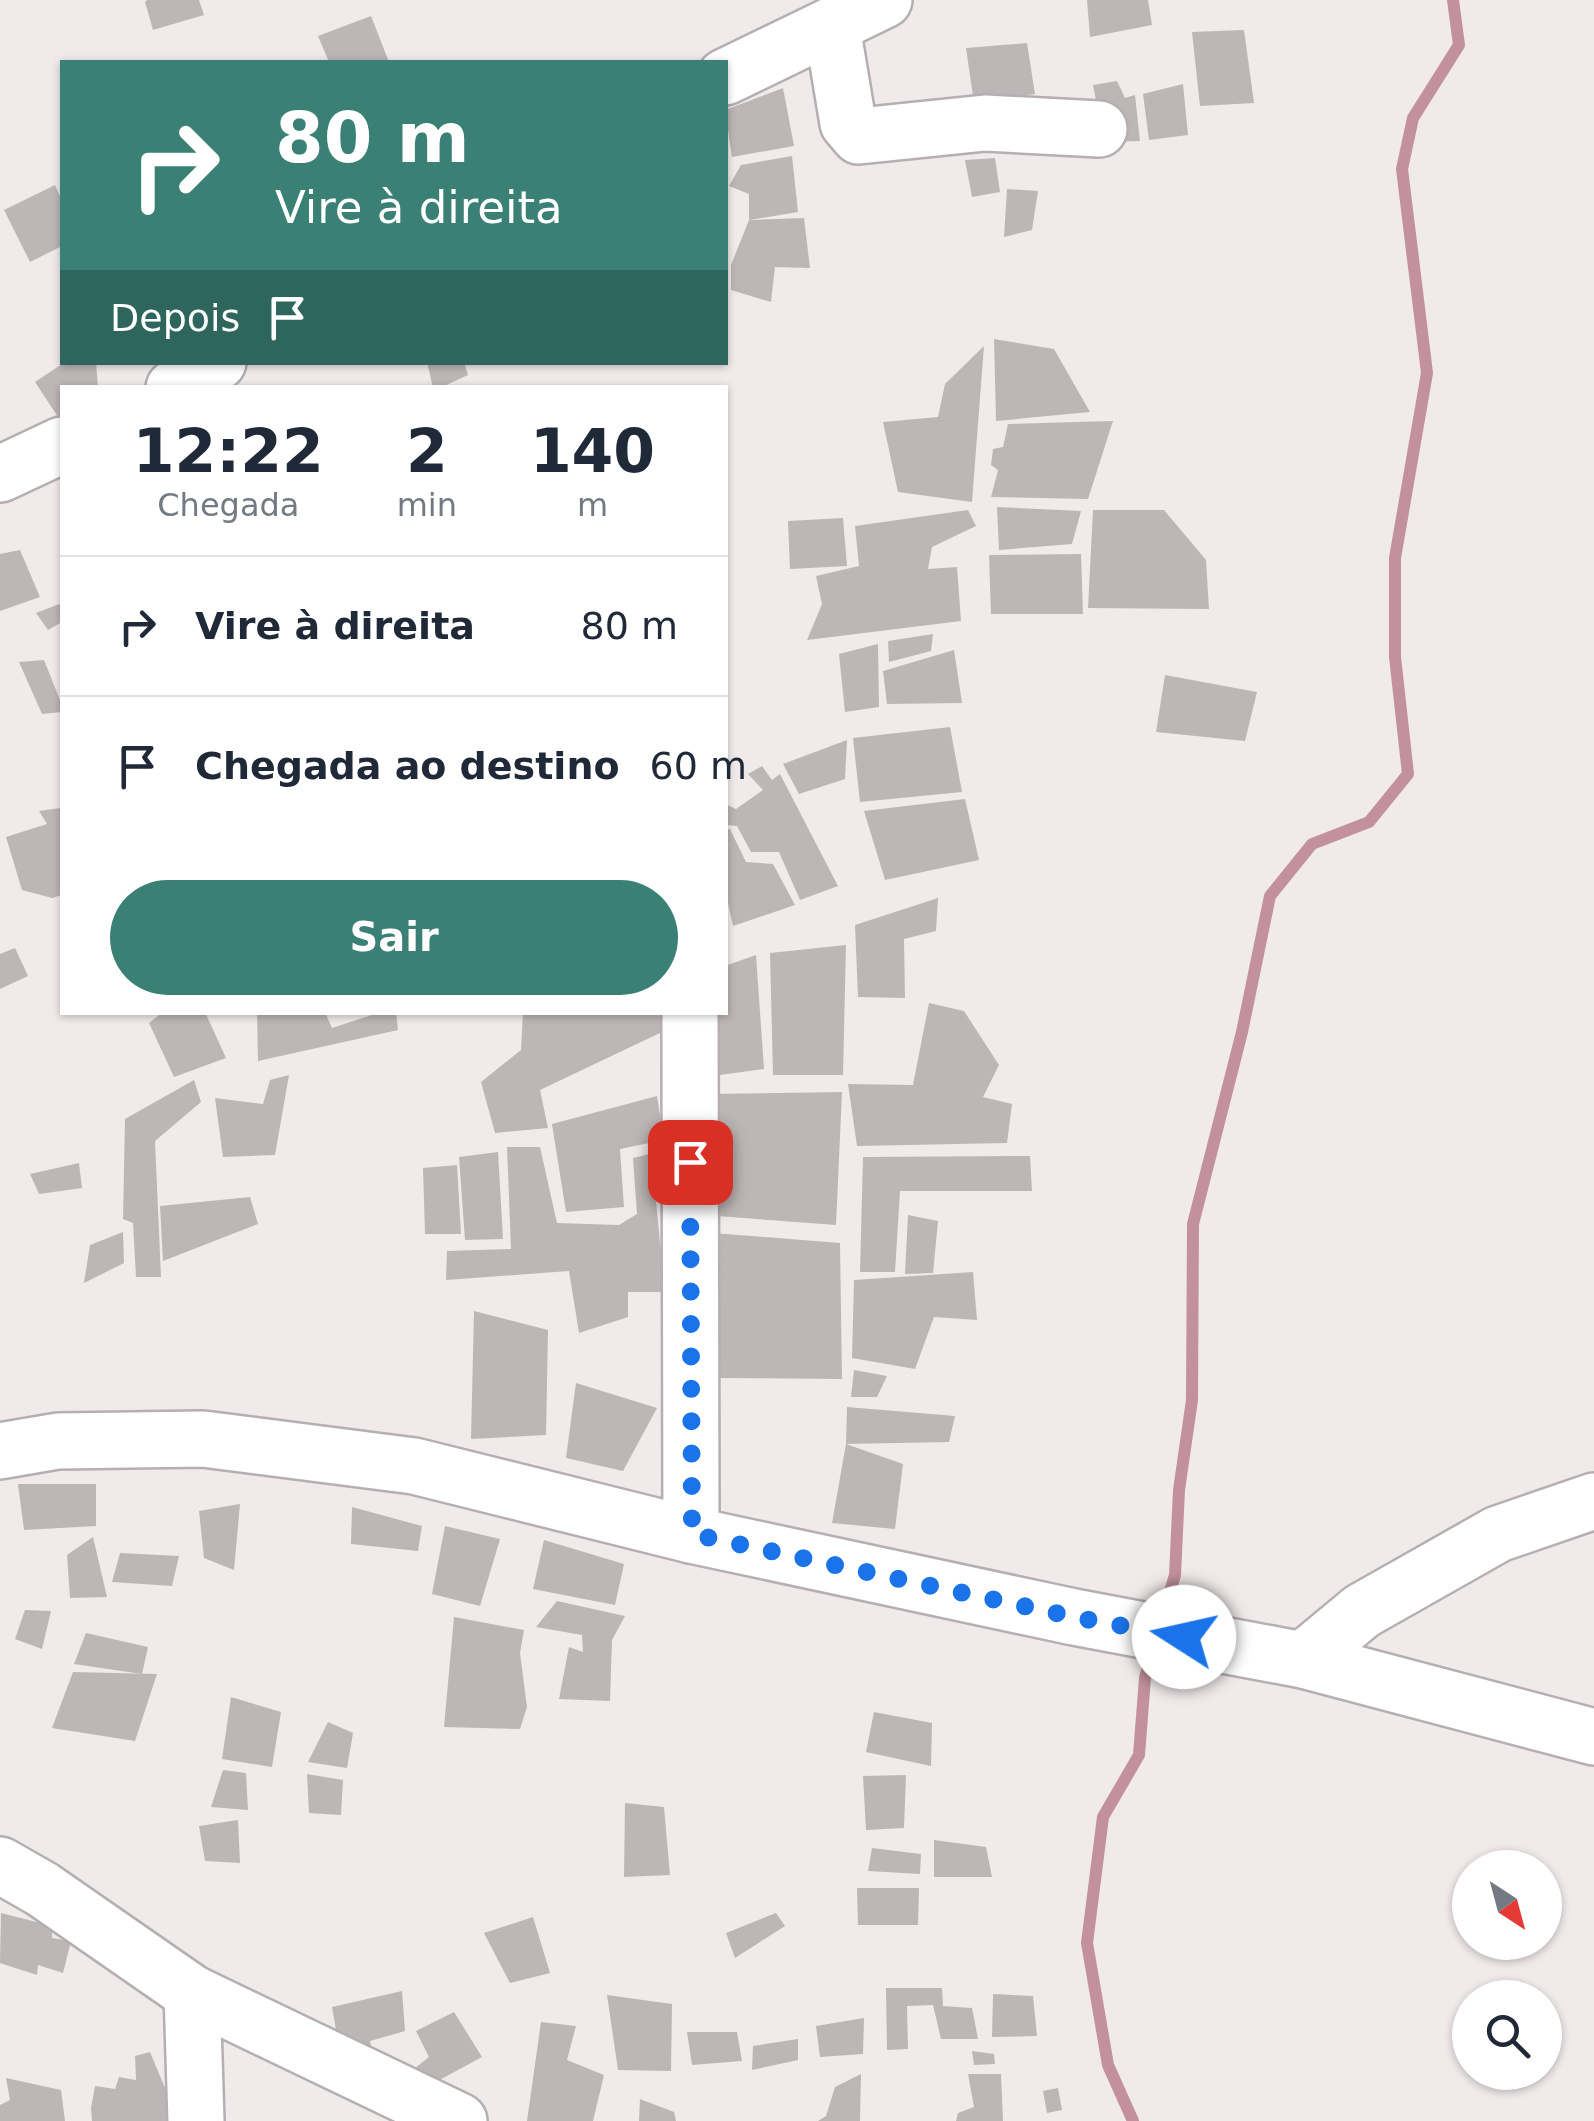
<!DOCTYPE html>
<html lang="pt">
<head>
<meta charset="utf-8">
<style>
  body { margin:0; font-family:"DejaVu Sans",sans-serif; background:#f6f6f7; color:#1f2937; height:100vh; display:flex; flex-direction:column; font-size:38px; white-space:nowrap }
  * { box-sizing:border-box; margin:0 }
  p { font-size:32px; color:#747a83 }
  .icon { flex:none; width:55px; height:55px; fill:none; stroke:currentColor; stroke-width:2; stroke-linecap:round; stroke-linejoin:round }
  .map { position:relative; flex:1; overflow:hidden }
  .details { position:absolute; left:60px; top:385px; width:668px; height:630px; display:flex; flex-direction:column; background:#fff; border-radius:0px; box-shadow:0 2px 8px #0004 }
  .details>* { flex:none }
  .guide { position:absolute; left:60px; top:60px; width:668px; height:305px; border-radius:0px; box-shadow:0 2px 8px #0004; background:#3a8075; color:#fff; overflow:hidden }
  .needle { width:65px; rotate:144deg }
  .tools { position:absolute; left:1452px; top:1850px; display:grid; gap:20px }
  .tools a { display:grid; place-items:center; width:110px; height:110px; border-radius:50%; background:#fff; box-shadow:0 2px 8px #0004; font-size:50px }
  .pin { position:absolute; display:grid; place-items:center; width:85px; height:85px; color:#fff; margin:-42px; border-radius:20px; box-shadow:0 5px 15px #0006 }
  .me { position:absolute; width:110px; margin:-55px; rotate:280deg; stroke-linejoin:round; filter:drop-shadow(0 0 8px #0008) }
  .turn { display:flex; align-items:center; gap:35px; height:210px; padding:0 50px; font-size:45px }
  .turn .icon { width:130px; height:130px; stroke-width:2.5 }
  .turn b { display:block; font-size:70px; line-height:85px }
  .then { display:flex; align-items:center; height:95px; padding:0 50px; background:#0003; gap:20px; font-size:38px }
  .eta { display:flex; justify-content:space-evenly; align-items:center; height:170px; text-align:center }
  .eta b { font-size:60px; font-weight:700; line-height:70px }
  .action { display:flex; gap:20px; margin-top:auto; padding:20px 50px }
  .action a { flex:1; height:115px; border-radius:60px; background:#3a8075; color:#fff; font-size:40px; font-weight:700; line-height:115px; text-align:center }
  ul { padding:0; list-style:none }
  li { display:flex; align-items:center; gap:30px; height:140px; padding:0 50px; border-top:2px solid #e0e1e3 }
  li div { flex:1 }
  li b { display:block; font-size:38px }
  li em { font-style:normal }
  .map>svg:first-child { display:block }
</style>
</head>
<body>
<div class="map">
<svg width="1594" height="2121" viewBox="0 0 1594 2121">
  <rect width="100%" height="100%" fill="#f1eaeb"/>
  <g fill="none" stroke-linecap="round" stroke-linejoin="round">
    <g stroke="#c2919d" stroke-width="12">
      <polyline points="1162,1619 1175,1575 1179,1490 1192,1400 1193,1224 1242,1032 1270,896 1312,844 1369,822 1408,774 1395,657 1395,558 1427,373 1402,169 1413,118 1459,45 1453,0"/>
      <polyline points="1133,2121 1108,2065 1087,1943 1103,1817 1139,1755 1145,1678 1155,1643"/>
    </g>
  </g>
  <g fill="#bdb6b7">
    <polygon points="147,0 199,0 204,15 153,30 145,2"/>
    <polygon points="1087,0 1148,0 1152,25 1090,37"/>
    <polygon points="371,16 389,62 329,62 318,36"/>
    <polygon points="1244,30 1254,103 1200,106 1192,32"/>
    <polygon points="1027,43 1035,94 974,103 966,48"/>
    <polygon points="1117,81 1125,98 1135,95 1140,141 1104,142 1093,85"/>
    <polygon points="1183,84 1188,135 1149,140 1143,94"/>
    <polygon points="783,88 794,146 732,157 725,110"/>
    <polygon points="792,156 798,212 749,220 749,194 729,186 741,165"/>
    <polygon points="995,158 1000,192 972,197 965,160"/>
    <polygon points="55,185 62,201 62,246 30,262 4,210"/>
    <polygon points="1007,189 1038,191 1032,230 1004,237"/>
    <polygon points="804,218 810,268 775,267 771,302 731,290 731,265 749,220"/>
    <polygon points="994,339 1054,349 1090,412 996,421"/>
    <polygon points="984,346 972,502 898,492 883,422 938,417 945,384"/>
    <polygon points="65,362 96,362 98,388 62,388 62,423 35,382"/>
    <polygon points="427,362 464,362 468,375 440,388 433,388"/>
    <polygon points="1113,421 1088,499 991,497 998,470 991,465 993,449 1003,447 1008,424"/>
    <polygon points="997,507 1081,511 1072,544 999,550"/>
    <polygon points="968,510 976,526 932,547 928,569 957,567 961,621 807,640 822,604 816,576 859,566 855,526"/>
    <polygon points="1093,510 1164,510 1206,560 1209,609 1088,608"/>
    <polygon points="843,518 847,566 790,569 788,521"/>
    <polygon points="20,550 40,597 0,611 0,554"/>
    <polygon points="1081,554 1083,614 991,614 989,555"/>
    <polygon points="62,603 62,622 48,630 36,613"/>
    <polygon points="933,634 931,651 889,662 888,641"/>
    <polygon points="878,644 879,707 845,712 839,654"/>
    <polygon points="954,650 962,703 887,704 883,671"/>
    <polygon points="44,660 62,705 62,712 42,714 19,662"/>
    <polygon points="1165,675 1257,692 1245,741 1156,732"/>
    <polygon points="950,727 962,792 860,802 853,738"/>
    <polygon points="847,740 845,779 799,794 783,764"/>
    <polygon points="762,766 772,780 780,774 838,886 800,900 779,852 751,852 737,826 725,825 725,804 736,809 763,790 748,774"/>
    <polygon points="965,799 979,860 885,880 864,811"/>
    <polygon points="60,808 62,895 52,898 22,890 6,837 47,824 39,811"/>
    <polygon points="725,829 730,829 746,862 773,864 795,905 733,926 725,889"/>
    <polygon points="938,898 936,931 904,939 905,998 858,997 855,925"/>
    <polygon points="846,945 843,1075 773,1075 770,953"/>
    <polygon points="15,948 28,976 0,989 0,954"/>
    <polygon points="756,955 764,1069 705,1077 703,1012 725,1012 725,966"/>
    <polygon points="929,1003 964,1011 999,1065 983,1097 1012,1104 1007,1143 857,1146 848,1084 913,1085"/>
    <polygon points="163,1012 205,1012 226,1058 174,1077 149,1023"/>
    <polygon points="257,1012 325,1012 332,1028 381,1012 396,1012 398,1030 258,1061"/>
    <polygon points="523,1012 660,1012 662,1032 540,1090 548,1128 495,1133 481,1082 521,1050"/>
    <polygon points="289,1075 275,1155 223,1157 215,1098 263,1104 270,1080"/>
    <polygon points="194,1080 201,1102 155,1141 161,1277 136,1277 133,1223 123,1219 125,1119"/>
    <polygon points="842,1092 836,1225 704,1215 705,1094"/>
    <polygon points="657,1096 664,1140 620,1149 624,1207 566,1212 552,1124"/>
    <polygon points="507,1147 540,1147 557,1223 619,1225 637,1214 633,1158 666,1150 669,1166 654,1182 665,1292 628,1292 628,1317 579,1333 569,1271 446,1280 447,1251 511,1249"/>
    <polygon points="498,1152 503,1239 465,1240 459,1157"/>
    <polygon points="1030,1156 1032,1191 900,1191 895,1272 860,1272 863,1157"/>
    <polygon points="79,1163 82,1188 39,1194 30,1174"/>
    <polygon points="457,1165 461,1234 425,1234 423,1168"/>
    <polygon points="250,1197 258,1224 163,1261 160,1206"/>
    <polygon points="908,1215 938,1221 933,1273 905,1274"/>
    <polygon points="123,1232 124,1263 84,1283 90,1245"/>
    <polygon points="713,1233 840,1243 842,1379 719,1378"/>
    <polygon points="973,1272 977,1320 934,1317 915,1369 852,1358 854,1280"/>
    <polygon points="474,1311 548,1330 546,1435 471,1439"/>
    <polygon points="854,1370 887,1376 877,1397 851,1397"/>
    <polygon points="576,1383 657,1408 623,1471 566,1458"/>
    <polygon points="847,1407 955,1416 949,1442 846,1444"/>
    <polygon points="846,1444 903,1464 895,1529 832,1523"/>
    <polygon points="18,1484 96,1484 96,1526 24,1530"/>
    <polygon points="240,1504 234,1570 204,1558 199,1511"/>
    <polygon points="352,1507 422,1526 418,1551 351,1544"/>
    <polygon points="445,1526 500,1539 480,1606 432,1594"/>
    <polygon points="93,1537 107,1597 70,1598 67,1555"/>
    <polygon points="544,1540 624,1564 615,1605 533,1589"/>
    <polygon points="120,1553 179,1556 172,1586 112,1582"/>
    <polygon points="557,1601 625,1616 612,1640 610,1701 559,1699 569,1647 583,1652 582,1635 536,1627"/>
    <polygon points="25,1610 51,1611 42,1649 15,1639"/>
    <polygon points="454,1617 524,1630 520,1653 527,1707 520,1729 444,1727"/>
    <polygon points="86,1633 148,1647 142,1674 74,1664"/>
    <polygon points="73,1672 157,1674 135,1741 52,1728"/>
    <polygon points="231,1697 281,1712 272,1767 222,1759"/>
    <polygon points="874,1712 932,1723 931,1766 866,1752"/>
    <polygon points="328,1722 353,1733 347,1768 308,1762"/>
    <polygon points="223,1770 246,1773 248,1810 211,1807"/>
    <polygon points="307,1774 343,1780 341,1815 309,1813"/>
    <polygon points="906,1775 904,1828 866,1830 863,1776"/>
    <polygon points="625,1803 664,1807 670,1875 624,1877"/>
    <polygon points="238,1820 240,1863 205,1861 199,1826"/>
    <polygon points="934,1840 986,1847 992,1877 934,1877"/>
    <polygon points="872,1848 921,1854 920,1874 868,1871"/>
    <polygon points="857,1888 919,1888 918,1925 858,1925"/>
    <polygon points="1,1913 52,1926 52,1938 71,1941 63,1973 38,1965 37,1975 0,1963"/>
    <polygon points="776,1913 785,1926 735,1958 726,1933"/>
    <polygon points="533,1917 550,1973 510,1983 484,1933"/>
    <polygon points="886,1988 942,1988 943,2006 972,2008 978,2039 941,2039 933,2005 907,2006 908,2049 887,2050"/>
    <polygon points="402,1991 405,2031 370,2041 376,2069 339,2047 332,2007"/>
    <polygon points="993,1994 1033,1996 1037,2036 992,2037"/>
    <polygon points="607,1995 672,2004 671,2071 618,2070"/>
    <polygon points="454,2012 482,2057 410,2096 405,2076 429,2057 416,2031"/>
    <polygon points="864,2018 863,2054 820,2057 816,2026"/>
    <polygon points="541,2022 576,2026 567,2060 604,2075 593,2121 527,2121"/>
    <polygon points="687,2032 737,2032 742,2061 692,2065"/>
    <polygon points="798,2039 798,2060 752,2070 753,2046"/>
    <polygon points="972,2051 994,2054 995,2064 974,2065"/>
    <polygon points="150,2052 173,2107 173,2121 92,2121 91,2108 95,2086 115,2089 119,2077 136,2080 135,2056"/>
    <polygon points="861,2074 860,2121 818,2121 826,2116 835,2087"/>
    <polygon points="968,2074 1001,2074 1003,2121 956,2121 958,2113 974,2107"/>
    <polygon points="6,2078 61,2090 65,2121 0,2121 0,2105 10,2100"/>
    <polygon points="1058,2088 1062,2110 1047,2113 1043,2091"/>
    <polygon points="640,2099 674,2112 676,2121 639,2121"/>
  </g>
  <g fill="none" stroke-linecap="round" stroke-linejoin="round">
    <defs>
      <g id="minor">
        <polyline points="832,27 848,123 859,136 985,123 1099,129"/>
        <polyline points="725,77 884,0"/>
        <polyline points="174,388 218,362"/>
        <polyline points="0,474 62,445"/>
        <polyline points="690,1012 691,1535"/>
        <polyline points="0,1451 58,1441 203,1439 414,1466 691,1535 1074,1617 1303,1660 1594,1737"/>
        <polyline points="1303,1660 1362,1611 1498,1534 1594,1501"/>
        <polyline points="0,1865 42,1889 192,1993 459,2121"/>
        <polyline points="192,1993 196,2121"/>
      </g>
    </defs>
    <use href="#minor" stroke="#b6afb1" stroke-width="60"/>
    <use href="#minor" stroke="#fff" stroke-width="55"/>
  </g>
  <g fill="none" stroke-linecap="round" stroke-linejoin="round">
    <polyline stroke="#1a73e8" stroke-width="18" stroke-dasharray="0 32.4" points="690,1162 692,1534 1074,1617 1184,1637"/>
  </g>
</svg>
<div class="tools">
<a><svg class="needle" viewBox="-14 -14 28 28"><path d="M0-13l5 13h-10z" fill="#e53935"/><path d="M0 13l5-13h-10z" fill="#747a83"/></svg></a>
<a><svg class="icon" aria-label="search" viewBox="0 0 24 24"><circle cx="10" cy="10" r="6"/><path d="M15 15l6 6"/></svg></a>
</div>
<div class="pin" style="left:690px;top:1162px;background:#d93025"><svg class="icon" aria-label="arrive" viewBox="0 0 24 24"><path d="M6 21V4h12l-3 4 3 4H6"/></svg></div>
<svg class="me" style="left:1184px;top:1637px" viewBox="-20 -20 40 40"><circle r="19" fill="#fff"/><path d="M0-13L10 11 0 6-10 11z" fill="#1a73e8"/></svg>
<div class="guide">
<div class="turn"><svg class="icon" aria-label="right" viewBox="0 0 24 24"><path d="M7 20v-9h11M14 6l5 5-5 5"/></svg><div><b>80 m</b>Vire à direita</div></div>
<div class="then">Depois<svg class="icon" aria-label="arrive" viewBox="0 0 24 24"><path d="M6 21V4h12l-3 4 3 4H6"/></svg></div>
</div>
<section class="details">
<div class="eta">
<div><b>12:22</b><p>Chegada</p></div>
<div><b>2</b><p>min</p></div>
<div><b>140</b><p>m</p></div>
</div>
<ul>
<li><svg class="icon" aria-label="right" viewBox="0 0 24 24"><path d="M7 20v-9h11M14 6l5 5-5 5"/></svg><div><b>Vire à direita</b></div><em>80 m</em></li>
<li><svg class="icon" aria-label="arrive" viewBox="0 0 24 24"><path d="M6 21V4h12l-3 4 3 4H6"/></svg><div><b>Chegada ao destino</b></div><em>60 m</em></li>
</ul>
<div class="action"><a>Sair</a></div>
</section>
</div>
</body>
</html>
